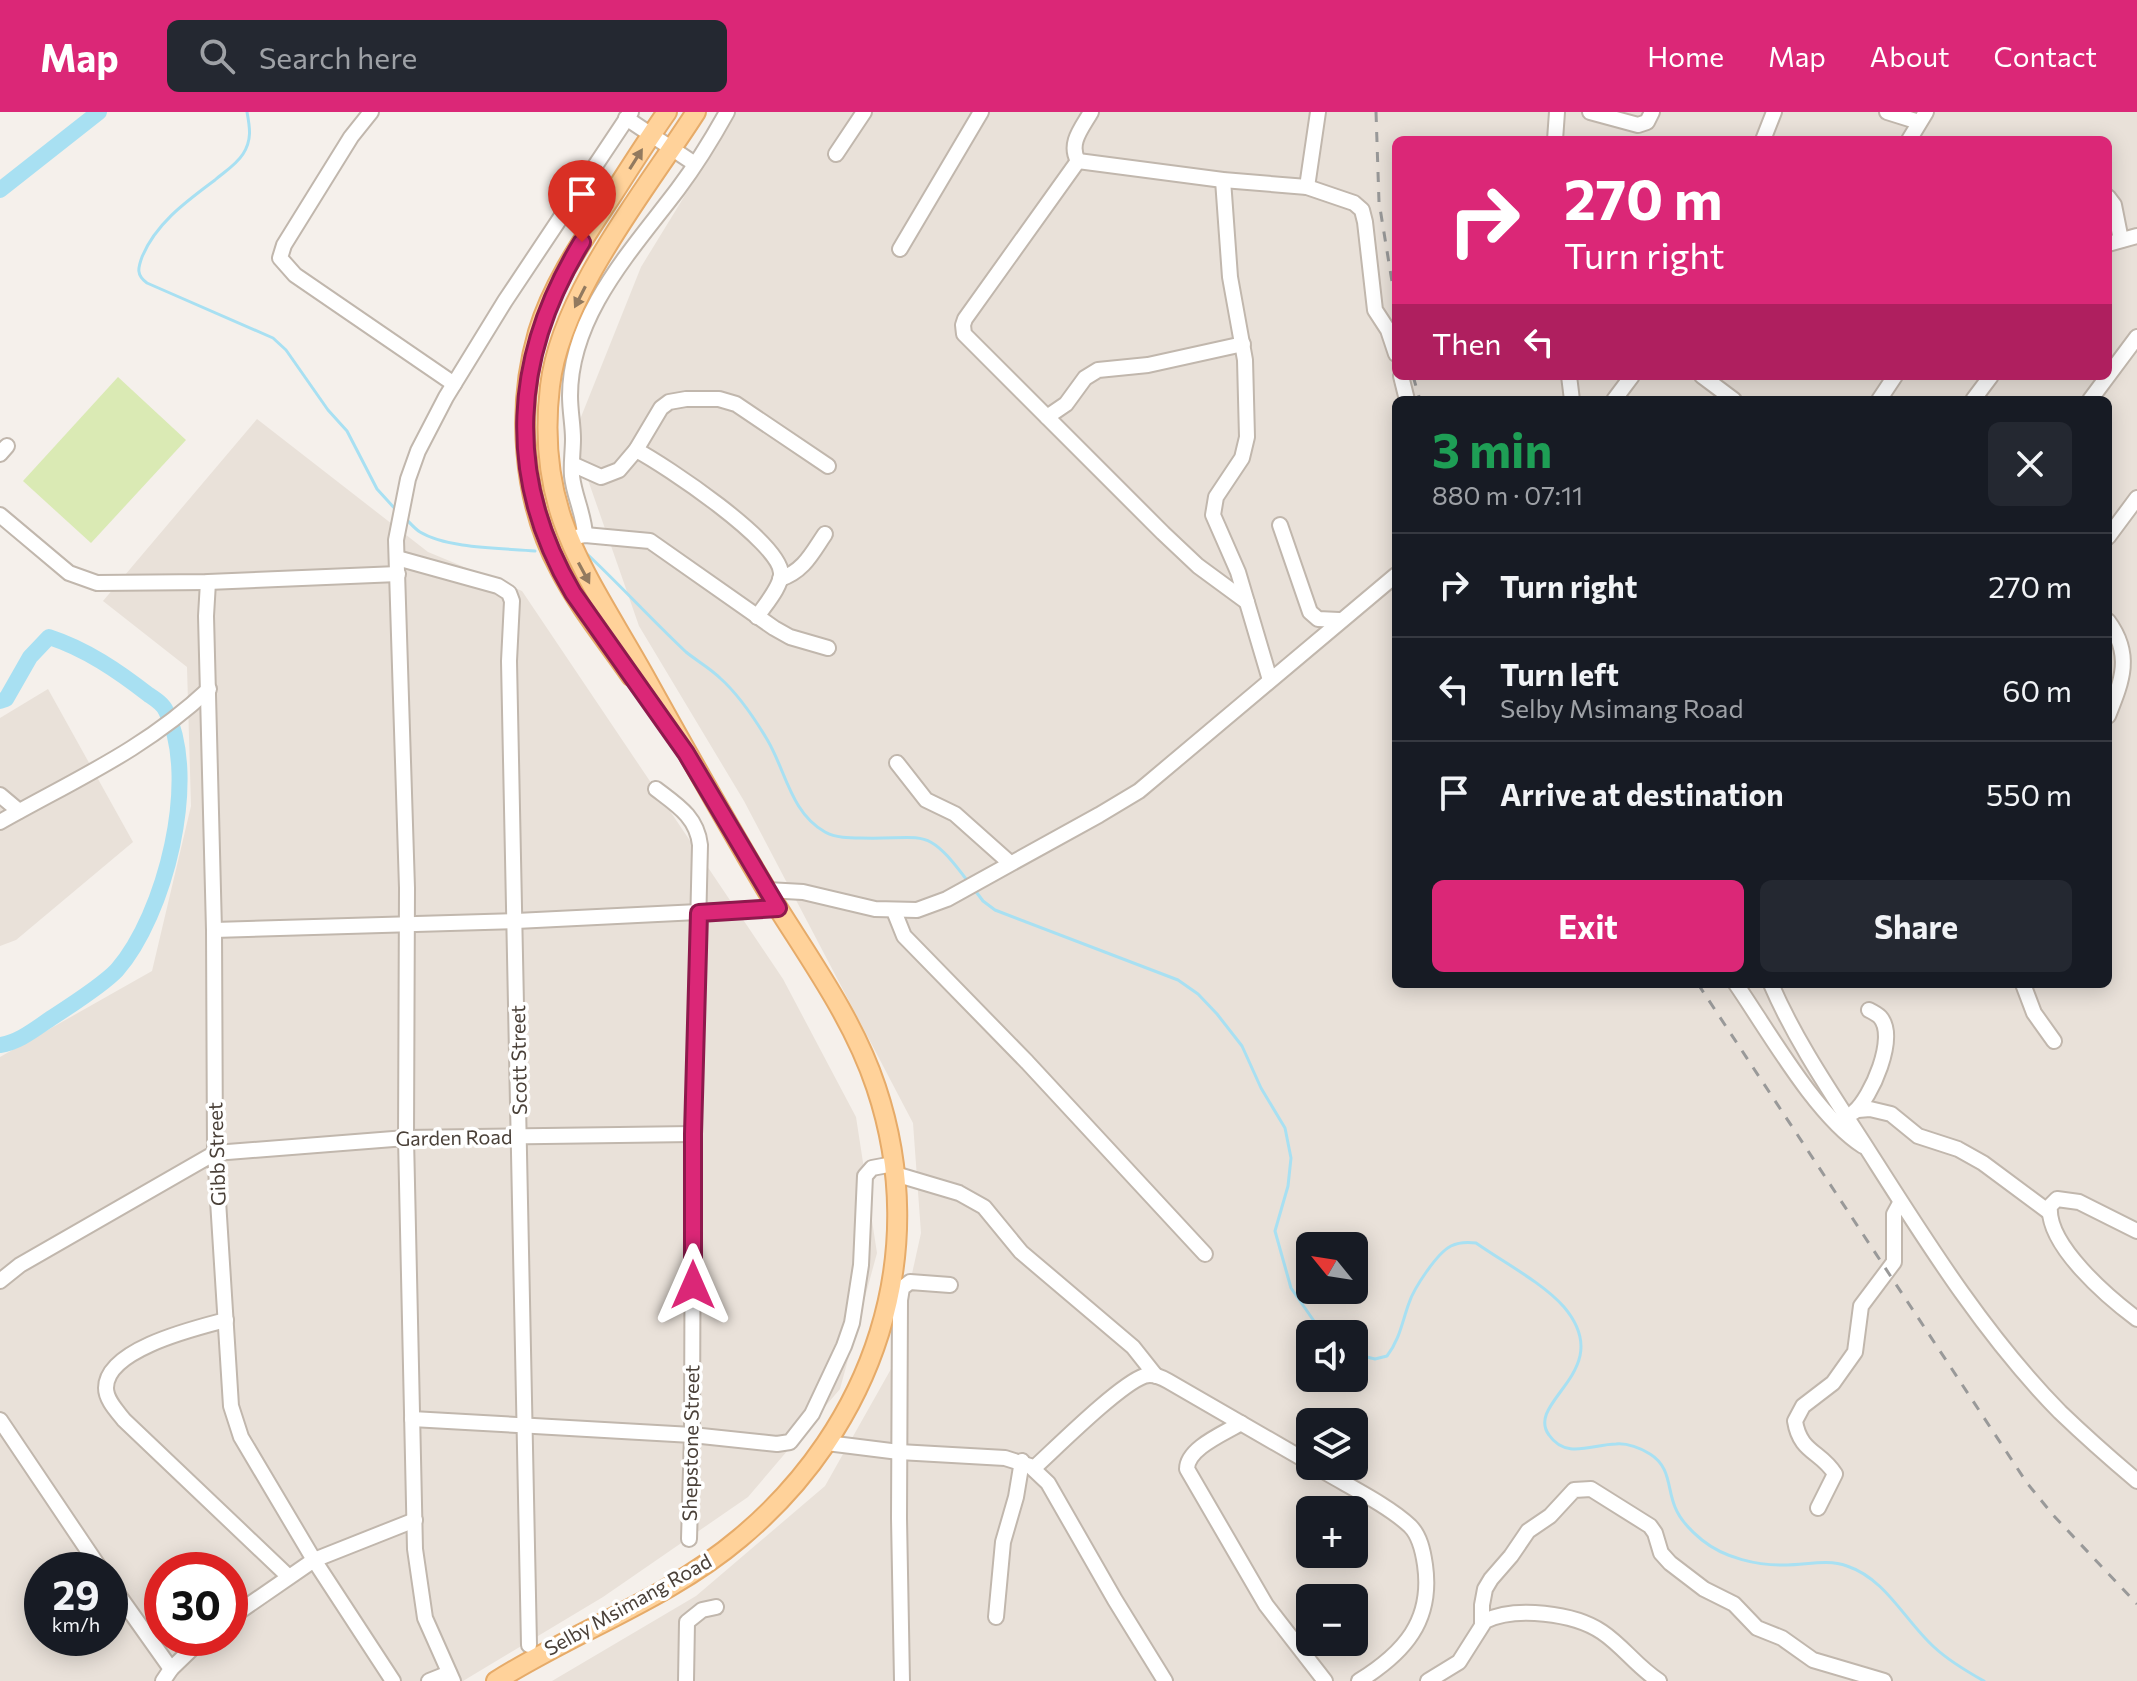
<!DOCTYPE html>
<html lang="en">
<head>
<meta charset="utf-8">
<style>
  body { margin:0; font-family:Commissioner,sans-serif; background:#242831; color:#f1f3f6; height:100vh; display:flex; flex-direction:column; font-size:30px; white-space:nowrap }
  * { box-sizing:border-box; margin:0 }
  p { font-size:26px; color:#9ea1a6 }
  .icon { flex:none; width:44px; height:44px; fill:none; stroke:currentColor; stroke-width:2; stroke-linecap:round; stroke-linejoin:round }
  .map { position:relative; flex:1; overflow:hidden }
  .panel { position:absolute; left:1392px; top:284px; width:720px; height:592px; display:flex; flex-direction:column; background:#171b24; border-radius:12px; box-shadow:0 4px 20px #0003 }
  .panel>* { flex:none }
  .top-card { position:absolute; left:1392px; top:24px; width:720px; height:244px; border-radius:12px; box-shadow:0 4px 20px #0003; background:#db2777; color:#fff; overflow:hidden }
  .needle { width:52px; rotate:300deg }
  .buttons { position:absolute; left:1296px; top:1120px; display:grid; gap:16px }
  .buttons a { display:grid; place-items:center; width:72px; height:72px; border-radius:12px; background:#171b24; box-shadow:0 4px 20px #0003; font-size:40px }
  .speed { position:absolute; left:24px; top:1440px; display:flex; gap:16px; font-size:40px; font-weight:700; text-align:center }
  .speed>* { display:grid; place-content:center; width:104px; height:104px; border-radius:50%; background:#171b24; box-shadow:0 4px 20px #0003; line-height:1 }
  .speed small { font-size:20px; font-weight:400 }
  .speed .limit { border:12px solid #d22; background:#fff; color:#111 }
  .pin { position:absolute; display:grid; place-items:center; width:68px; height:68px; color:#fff; margin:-82px -34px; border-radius:50% 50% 50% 0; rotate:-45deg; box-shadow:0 0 8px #0007 }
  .pin .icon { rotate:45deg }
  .me { position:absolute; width:88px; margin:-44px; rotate:0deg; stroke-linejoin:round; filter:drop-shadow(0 0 6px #0008) }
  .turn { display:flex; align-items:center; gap:28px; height:168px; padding:0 40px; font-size:36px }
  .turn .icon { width:104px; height:104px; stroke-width:2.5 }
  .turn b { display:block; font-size:56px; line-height:68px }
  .then { display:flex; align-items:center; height:76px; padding:0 40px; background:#0003; gap:16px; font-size:30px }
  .round { display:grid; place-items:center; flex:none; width:84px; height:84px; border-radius:12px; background:#242831 }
  .summary { display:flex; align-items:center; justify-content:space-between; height:136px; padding:0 40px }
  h1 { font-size:48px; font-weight:700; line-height:60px; color:#1e9e55 }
  .button { display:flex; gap:16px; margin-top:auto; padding:16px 40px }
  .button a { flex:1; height:92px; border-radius:12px; background:#db2777; color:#fff; font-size:32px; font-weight:700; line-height:92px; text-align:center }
  .button a+a { background:#242831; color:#f1f3f6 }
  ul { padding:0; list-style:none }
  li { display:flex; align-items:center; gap:24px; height:104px; padding:0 40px; border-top:2px solid #363941 }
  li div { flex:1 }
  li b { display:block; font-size:30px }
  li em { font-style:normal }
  header { display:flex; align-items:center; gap:48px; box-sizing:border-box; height:112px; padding:0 40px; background:#db2777; color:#fff }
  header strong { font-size:38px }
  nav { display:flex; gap:44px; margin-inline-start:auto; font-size:28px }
  .search { width:560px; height:72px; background:#242831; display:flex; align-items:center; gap:20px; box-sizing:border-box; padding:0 28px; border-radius:12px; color:#9ea1a6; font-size:30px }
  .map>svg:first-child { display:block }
</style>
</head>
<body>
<header>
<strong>Map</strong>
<div class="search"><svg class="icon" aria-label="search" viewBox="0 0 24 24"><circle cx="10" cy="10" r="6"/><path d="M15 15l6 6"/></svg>Search here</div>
<nav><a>Home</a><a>Map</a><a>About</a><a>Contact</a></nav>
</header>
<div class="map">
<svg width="2137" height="1569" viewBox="0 0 2137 1569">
  <rect width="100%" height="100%" fill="#f5f0eb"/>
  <g fill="#e9e1d9" fill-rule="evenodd">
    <path d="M736 0H2137V1569H552L696 1484 825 1374 891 1257 921 1121 913 1011 744 689 639 514 573 325 641 155ZM1396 28H2108V264H1396ZM1396 288H2108V872H1396ZM1310 1134H1354V1178H1310ZM1310 1222H1354V1266H1310ZM1310 1310H1354V1354H1310ZM1310 1398H1354V1442H1310ZM1310 1486H1354V1530H1310Z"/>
    <path d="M257 307 428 440 522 479 783 867 856 1005 877 1141 840 1277 748 1385 603 1485 463 1569H0V945L152 859 191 694 187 555 103 489ZM42 1458H110V1526H42ZM162 1458H230V1526H162Z"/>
    <polygon points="48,577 133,730 16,828 0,834 0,606"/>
  </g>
  <polygon fill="#daeab4" points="118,265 186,328 91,431 23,369"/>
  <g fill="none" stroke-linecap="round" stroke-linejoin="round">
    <g stroke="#a8e0f2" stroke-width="3">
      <path d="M247 0C250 16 252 28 243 42 236 53 224 60 215 68 187 89 156 111 142 145 138 156 136 163 147 171L273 226 286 238 328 298 347 319 377 377 397 399"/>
      <path d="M406 407C410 411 415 417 420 420 448 437 503 436 535 439"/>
      <path d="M586 441C620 473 652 508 686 540 697 549 710 556 720 566 739 583 755 607 768 629 786 660 791 701 825 720 836 726 849 726 861 726 927 728 925 712 969 771"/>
      <polyline points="974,777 983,789 995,798 1178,868 1198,882 1217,902 1242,934 1261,976 1285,1016 1291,1046 1288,1074 1275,1119 1291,1176 1323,1222"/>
      <path d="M1354 1242 1375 1247 1387 1244C1400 1227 1402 1210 1409 1191 1414 1176 1437 1141 1451 1134 1459 1130 1468 1130 1476 1131 1503 1150 1543 1171 1564 1195 1618 1259 1524 1289 1549 1323 1566 1348 1593 1332 1616 1332 1627 1331 1641 1336 1650 1342 1671 1355 1667 1376 1675 1395 1680 1408 1691 1419 1702 1428 1724 1446 1758 1454 1787 1453 1806 1453 1828 1447 1847 1454 1886 1467 1905 1509 1934 1535 1949 1549 1966 1559 1984 1569"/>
    </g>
    <g stroke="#a8e0f2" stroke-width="16">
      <polyline points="0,78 99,0"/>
      <path d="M0 589 6 587 30 545 49 525C86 537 118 559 149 583 155 587 163 592 166 599 200 666 165 803 117 858 104 872 70 894 53 905 36 916 20 930 0 933"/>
    </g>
    <defs>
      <g id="minor">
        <polyline points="371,0 351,25 284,133 280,146 295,163 454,272"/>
        <polyline points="1590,0 1638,13 1647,10 1652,0"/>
        <polyline points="1887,0 1919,10"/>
        <polyline points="626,6 695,52"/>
        <polyline points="1555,28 1557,0"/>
        <polyline points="1763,28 1774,0"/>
        <polyline points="1909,28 1926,0"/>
        <polyline points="836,42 864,0"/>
        <polyline points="1078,49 965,207 963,213 964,222 1163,421 1198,454 1247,490"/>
        <polyline points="1078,49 1223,68 1307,75 1354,91 1362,98 1365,110 1375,198 1388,218 1396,242"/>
        <path d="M1078 49C1068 31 1082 16 1091 0"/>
        <polyline points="1223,68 1230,165 1245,248 1247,325 1242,346 1216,385 1213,403 1238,460 1270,568"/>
        <polyline points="1307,75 1318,0"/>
        <polyline points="2108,85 2114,93 2121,128"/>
        <polyline points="2108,132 2137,124"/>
        <polyline points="900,137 981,0"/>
        <polyline points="1401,264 1407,288"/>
        <polyline points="1569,264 1572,288"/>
        <polyline points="1702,264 1734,288"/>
        <polyline points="1614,288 1632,264"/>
        <polyline points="1879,288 1895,264"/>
        <polyline points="1973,288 1991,264"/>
        <polyline points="2090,288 2137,225"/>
        <polyline points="1047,305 1066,292 1085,266 1098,258 1148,253 1243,232"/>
        <path d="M636 338C665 353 780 430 781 461 782 474 764 494 757 505"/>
        <polyline points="0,342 7,334"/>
        <polyline points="572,352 601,365 619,358 636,338 661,296 669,290 686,287 719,287 736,292 828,354"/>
        <polyline points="0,403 69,461 97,471 208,470 398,462"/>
        <polyline points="1280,413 1310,500 1318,507 1339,508"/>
        <path d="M585 423C584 402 574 384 572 364 571 352 573 339 573 327 573 313 570 299 570 284 570 203 632 138 678 77 696 53 712 27 727 0"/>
        <polyline points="576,425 585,423 650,429 774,516 790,525 828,536"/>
        <polyline points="2108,425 2137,386"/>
        <polyline points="397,446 498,474 509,481 512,489 509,549 529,1533"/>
        <path d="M780 467C804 459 812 441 825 422"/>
        <polyline points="208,470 206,504 214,818 215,1041 231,1294 241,1325 314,1448 393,1569"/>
        <path d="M2108 509C2133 543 2122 569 2108 604"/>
        <polyline points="897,651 926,688 955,702 1010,751"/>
        <path d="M656 677C677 693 697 705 700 733L693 1022 692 1323 689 1427"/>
        <polyline points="0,683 19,699"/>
        <path d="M0 710C76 667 144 638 209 577"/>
        <polyline points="767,778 803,780 875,797 917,798 947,787 1099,703 1139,679 1396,463"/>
        <polyline points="894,799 904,824 1027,950 1205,1142"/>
        <polyline points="214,818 516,809 778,796"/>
        <path d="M1736 872C1769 920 1816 1004 1863 1034"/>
        <path d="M1771 872C1796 930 1832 982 1866 1035 1924 1126 1984 1223 2060 1300 2085 1324 2111 1347 2137 1369"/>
        <polyline points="2023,872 2034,901 2054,929"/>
        <polyline points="1858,998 1870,997 1891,1002 1918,1024 1958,1037 1983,1051 2049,1100"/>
        <path d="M1854 1000C1871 986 1898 925 1880 905 1878 903 1871 899 1869 898"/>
        <polyline points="895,1062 959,1081 984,1095 1021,1140 1133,1235 1156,1264"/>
        <path d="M2137 1119 2079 1090 2057 1087 2050 1094C2046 1133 2109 1186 2137 1207"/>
        <polyline points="0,1169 20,1153 215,1041 406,1026 693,1022"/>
        <path d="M226 1208C196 1216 106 1237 106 1276 106 1288 117 1299 124 1308L288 1464"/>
        <polyline points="412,1307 692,1323 777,1332 790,1330 812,1302 844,1234 852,1211 861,1153 865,1064 872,1056 893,1052"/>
        <polyline points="0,1308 101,1458"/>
        <path d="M1241 1311C1225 1321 1187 1336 1187 1357L1266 1493 1325 1569"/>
        <polyline points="827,1331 899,1340 1005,1346 1030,1354 1048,1371 1115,1488 1165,1569"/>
        <path d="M1315 1354C1342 1371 1387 1392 1410 1414 1420 1424 1423 1439 1425 1453 1433 1509 1404 1541 1359 1569"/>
        <path d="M1034 1356C1057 1335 1119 1273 1144 1264 1152 1261 1161 1265 1168 1269L1310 1351"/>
        <path d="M1818 1396 1835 1362C1821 1339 1800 1341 1795 1309L1803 1294 1833 1271 1855 1240 1861 1194 1894 1150V1102L1900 1091"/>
        <polyline points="110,1471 171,1557"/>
        <polyline points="996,1505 1003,1430 1016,1385 1022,1349"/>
        <polyline points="230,1506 314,1448 415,1408"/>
        <polyline points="1482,1512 1482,1493 1485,1477 1491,1467 1511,1444 1528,1419 1550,1404 1574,1378 1591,1377 1650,1414 1655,1421 1661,1441 1670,1451 1704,1477 1734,1492 1757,1516 1782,1526 1813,1548 1884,1569"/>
        <polyline points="163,1569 171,1557 203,1526"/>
        <polyline points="429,1569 449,1561"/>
        <polyline points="453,1569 425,1506 415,1437 406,1026 407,776 396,428 408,367 418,339 446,285 505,189 631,0"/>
        <polyline points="686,1569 687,1510 702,1498 716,1495"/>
        <polyline points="902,1569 899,1406 900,1188 902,1176 910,1170 950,1173"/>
        <path d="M1428 1569 1459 1550 1485 1509C1515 1494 1574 1501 1602 1520 1623 1534 1637 1555 1659 1569"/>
      </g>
      <g id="major">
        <path d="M631 564C607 529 579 495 560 458 522 388 516 296 538 220 553 170 585 125 613 82 631 54 648 27 667 0"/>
        <path d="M496 1569C575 1519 668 1487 740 1426 874 1314 932 1142 876 975 852 903 805 841 766 777 724 707 684 635 644 563 586 460 535 400 550 274 561 181 646 78 696 0"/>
      </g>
    </defs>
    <use href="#minor" stroke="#c1b7ad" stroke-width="18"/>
    <use href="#major" stroke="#e6ab69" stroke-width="22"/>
    <use href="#minor" stroke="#fff" stroke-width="14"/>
    <use href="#major" stroke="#ffd29a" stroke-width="18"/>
    <g stroke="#999" stroke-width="3" stroke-dasharray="10 10" stroke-linecap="butt">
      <polyline points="1376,0 1379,90 1396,194"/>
      <polyline points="1413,264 1420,288"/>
      <polyline points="1698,872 2027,1371 2053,1403 2137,1492"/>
    </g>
  </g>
  <defs><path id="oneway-solid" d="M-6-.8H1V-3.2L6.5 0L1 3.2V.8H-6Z" transform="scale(2)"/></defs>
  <g fill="#927a5f">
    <use href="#oneway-solid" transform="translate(636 47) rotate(-58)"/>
    <use href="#oneway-solid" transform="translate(580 185) rotate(117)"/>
    <use href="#oneway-solid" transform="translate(584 461) rotate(62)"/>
  </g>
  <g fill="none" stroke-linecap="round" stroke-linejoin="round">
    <defs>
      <path id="route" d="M582 130C512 244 504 364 573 481L686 641 778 796 699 801 693 1022V1173"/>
    </defs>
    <use href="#route" stroke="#8e194d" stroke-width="20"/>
    <use href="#route" stroke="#db2777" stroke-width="14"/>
  </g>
  <g text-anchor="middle" stroke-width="7" stroke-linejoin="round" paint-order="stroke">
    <g font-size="20" fill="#4a4038" stroke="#fff">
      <text transform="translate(519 948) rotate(-91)" y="7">Scott Street</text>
      <text transform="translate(454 1026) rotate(-1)" y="7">Garden Road</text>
      <text transform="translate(217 1042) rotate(-92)" y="7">Gibb Street</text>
      <text transform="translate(691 1331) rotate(-89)" y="7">Shepstone Street</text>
      <text transform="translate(628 1493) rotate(-29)" y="7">Selby Msimang Road</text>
    </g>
  </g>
</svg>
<div class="buttons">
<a><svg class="needle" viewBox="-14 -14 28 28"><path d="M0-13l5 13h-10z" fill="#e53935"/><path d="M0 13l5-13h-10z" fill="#9ea1a6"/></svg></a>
<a><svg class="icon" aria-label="sound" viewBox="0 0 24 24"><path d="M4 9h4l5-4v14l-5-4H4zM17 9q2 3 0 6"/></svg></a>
<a><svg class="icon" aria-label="layers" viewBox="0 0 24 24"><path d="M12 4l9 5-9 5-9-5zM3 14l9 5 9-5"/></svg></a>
<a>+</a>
<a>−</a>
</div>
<div class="speed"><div>29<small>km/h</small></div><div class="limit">30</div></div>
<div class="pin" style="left:582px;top:130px;background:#d93025"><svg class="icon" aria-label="arrive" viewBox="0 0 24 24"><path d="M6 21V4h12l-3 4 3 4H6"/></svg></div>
<svg class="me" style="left:693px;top:1173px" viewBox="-20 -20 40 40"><path d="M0-17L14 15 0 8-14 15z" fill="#db2777" stroke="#fff" stroke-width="4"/></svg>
<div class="top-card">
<div class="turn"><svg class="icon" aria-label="right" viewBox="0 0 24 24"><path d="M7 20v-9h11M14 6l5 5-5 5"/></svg><div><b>270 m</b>Turn right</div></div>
<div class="then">Then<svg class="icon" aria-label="left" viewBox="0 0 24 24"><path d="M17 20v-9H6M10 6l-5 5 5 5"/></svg></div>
</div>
<section class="panel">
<div class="summary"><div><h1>3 min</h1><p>880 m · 07:11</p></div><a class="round"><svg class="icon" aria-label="close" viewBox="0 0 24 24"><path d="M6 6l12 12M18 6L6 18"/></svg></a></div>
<ul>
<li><svg class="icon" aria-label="right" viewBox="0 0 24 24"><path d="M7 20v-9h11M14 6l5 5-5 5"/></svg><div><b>Turn right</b></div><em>270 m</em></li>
<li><svg class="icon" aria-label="left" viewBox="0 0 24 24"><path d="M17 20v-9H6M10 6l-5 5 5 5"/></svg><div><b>Turn left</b><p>Selby Msimang Road</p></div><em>60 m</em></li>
<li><svg class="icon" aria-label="arrive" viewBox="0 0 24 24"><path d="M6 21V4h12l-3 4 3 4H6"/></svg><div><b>Arrive at destination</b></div><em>550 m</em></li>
</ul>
<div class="button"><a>Exit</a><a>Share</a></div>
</section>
</div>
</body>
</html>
